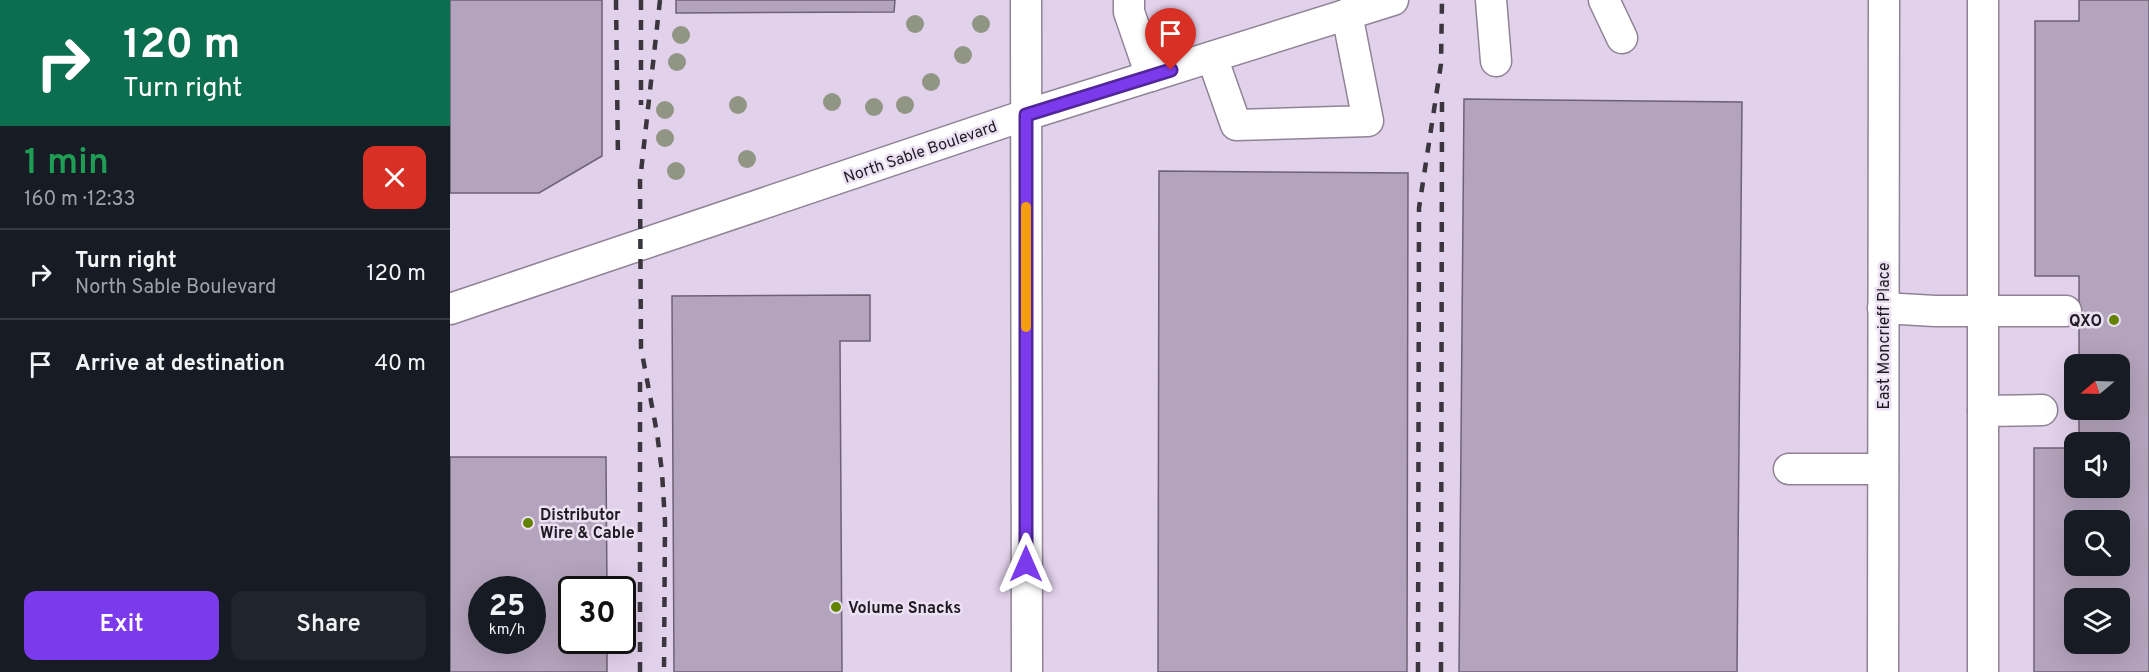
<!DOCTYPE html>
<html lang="en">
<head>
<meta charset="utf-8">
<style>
  body { margin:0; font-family:Overpass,sans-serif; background:#20242c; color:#f1f3f6; height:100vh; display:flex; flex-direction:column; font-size:22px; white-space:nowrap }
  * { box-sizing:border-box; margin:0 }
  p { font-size:20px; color:#9ea1a6 }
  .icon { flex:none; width:33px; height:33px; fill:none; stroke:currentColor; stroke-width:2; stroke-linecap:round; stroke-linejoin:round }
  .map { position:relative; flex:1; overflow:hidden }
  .panel { display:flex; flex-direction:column; background:#171b24; width:450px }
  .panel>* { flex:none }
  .guide { background:#0b6e4f; color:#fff; overflow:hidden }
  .needle { width:39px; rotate:251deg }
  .controls { position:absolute; left:1614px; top:354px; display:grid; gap:12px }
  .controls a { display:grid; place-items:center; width:66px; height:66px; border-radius:12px; background:#171b24; box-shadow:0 6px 24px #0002; font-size:30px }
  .speed { position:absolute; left:18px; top:576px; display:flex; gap:12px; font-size:30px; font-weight:700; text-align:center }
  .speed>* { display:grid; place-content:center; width:78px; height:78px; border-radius:50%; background:#171b24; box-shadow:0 6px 24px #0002; line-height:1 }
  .speed small { font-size:15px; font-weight:400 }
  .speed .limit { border:3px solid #111; border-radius:9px; background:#fff; color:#111 }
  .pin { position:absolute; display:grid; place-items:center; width:51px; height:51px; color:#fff; margin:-62px -26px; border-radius:50% 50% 50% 0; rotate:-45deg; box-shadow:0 0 6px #0007 }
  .pin .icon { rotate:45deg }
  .me { position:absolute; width:66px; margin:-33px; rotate:0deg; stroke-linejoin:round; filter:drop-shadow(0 0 4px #0008) }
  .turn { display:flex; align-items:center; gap:21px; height:126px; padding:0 24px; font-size:27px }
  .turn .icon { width:78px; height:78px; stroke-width:2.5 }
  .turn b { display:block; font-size:42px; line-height:51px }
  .round { display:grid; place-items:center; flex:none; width:63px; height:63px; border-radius:12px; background:#20242c }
  .summary { display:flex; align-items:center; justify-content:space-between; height:102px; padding:0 24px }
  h1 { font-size:36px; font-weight:600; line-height:45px; color:#1e9e55 }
  .button { display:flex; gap:12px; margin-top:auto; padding:12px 24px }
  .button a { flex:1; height:69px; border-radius:12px; background:#7c3aed; color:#fff; font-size:24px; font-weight:600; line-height:69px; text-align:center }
  .button a+a { background:#20242c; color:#f1f3f6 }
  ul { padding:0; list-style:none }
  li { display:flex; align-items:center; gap:18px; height:90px; padding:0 24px; border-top:2px solid #363941 }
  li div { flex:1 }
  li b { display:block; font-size:22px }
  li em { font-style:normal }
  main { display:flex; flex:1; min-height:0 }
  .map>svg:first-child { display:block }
</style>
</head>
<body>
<main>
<section class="panel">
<div class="guide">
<div class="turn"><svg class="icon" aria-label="right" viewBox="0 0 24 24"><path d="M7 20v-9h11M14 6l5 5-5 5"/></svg><div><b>120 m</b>Turn right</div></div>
</div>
<div class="summary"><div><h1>1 min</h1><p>160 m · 12:33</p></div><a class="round" style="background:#d93025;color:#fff"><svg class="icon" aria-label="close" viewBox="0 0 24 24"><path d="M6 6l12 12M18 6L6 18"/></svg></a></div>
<ul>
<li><svg class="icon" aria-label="right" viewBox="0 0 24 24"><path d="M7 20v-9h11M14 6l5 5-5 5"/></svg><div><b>Turn right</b><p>North Sable Boulevard</p></div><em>120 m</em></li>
<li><svg class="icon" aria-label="arrive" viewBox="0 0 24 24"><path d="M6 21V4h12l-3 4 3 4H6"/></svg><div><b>Arrive at destination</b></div><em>40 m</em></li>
</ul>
<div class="button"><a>Exit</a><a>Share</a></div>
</section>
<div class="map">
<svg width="1699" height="672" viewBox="0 0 1699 672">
  <rect width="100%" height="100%" fill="#ece0f3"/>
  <path fill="#e2d1eb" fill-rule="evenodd" d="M0 0H1699V672H0ZM1624 364H1670V410H1624ZM1624 442H1670V488H1624ZM1624 520H1670V566H1624ZM32 590H82V640H32ZM122 590H172V640H122ZM1624 598H1670V644H1624Z"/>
  <g fill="#b3a3bc" stroke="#6d6273" stroke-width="1.5" fill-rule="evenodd">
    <polygon points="0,0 152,0 152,156 89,193 0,193"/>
    <polygon points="226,0 445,0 444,12 226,13"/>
    <path d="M1629 0H1699V672H1584V448H1624V488H1670V442H1629V410H1670V364H1629V276H1585V21H1629ZM1624 520H1670V566H1624ZM1624 598H1670V644H1624Z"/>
    <polygon points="1014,99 1292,102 1287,672 1009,672"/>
    <polygon points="709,171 958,173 957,672 708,672"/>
    <polygon points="420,295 420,341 390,341 392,672 224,672 222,296"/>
    <path d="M0 457H156L157 590H122V640H157V672H0ZM32 590H82V640H32Z"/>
  </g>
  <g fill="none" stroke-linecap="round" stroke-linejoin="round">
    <defs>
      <g id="minor">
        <polyline points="576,0 577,672"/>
        <polyline points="679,0 679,12 701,76"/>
        <polyline points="1041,0 1046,61"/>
        <polyline points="1154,0 1172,38"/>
        <polyline points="1533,0 1533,672"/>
        <polyline points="762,57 786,125 918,121 897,14"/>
        <polyline points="1433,308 1485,311 1616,311"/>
        <polyline points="0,309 576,115 943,0"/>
        <polyline points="1533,411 1592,410"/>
        <polyline points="1339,469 1433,469"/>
        <polyline points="1433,672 1434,0"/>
      </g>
    </defs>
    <use href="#minor" stroke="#8f8395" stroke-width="33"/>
    <use href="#minor" stroke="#fff" stroke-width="30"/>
    <g stroke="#3b353d" stroke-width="4.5" stroke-dasharray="10 10" stroke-linecap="butt">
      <polyline points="166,0 168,160"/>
      <polyline points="191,0 191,105"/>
      <polyline points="210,0 190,181 191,348 207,433 212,472 215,522 214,672"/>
      <polyline points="190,672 190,375"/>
      <polyline points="968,672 969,208 991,64 992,0"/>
      <polyline points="991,672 992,102"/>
    </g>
  </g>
  <g fill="#919584">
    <circle cx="465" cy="24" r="9"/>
    <circle cx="531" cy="24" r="9"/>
    <circle cx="231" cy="35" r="9"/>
    <circle cx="513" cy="55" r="9"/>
    <circle cx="227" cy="62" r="9"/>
    <circle cx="481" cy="82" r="9"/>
    <circle cx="382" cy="102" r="9"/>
    <circle cx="288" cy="105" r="9"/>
    <circle cx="455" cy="105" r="9"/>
    <circle cx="424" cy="107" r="9"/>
    <circle cx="215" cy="110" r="9"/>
    <circle cx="215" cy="138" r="9"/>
    <circle cx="297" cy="159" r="9"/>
    <circle cx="226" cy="171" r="9"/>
  </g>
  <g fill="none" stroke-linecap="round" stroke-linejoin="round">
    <defs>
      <polyline id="route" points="576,564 576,115 721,70"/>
    </defs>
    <use href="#route" stroke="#51269a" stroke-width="15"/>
    <use href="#route" stroke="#7c3aed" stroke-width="10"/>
    <polyline stroke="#f59e0b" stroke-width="10" points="576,207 576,327"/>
  </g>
  <g fill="#628400" stroke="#ece0f3" stroke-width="2">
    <circle cx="1664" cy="320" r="6"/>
    <circle cx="78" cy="523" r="6"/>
    <circle cx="386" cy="607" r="6"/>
  </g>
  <g text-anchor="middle" stroke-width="5" stroke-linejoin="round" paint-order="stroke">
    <g font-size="16" fill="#201b22" stroke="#ece0f3">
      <text transform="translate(470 151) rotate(-19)" y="6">North Sable Boulevard</text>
      <text transform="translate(1433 336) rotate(-90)" y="6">East Moncrieff Place</text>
    </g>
    <g font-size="16" font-weight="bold" fill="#201b22" stroke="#ece0f3" text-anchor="start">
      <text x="1652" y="326" text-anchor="end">QXO</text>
      <text x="90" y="520">Distributor<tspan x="90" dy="18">Wire &amp; Cable</tspan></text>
      <text x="398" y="613">Volume Snacks</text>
    </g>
  </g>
</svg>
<div class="controls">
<a><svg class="needle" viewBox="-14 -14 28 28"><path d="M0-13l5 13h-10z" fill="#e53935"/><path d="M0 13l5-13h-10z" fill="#9ea1a6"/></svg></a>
<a><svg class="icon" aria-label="sound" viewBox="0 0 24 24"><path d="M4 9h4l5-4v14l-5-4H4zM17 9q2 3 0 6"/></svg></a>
<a><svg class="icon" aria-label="search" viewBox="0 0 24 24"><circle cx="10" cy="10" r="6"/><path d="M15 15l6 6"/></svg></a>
<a><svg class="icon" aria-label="layers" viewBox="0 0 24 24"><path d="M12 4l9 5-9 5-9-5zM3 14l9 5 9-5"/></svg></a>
</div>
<div class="speed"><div>25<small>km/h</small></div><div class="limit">30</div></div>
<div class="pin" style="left:721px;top:70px;background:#d93025"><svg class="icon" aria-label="arrive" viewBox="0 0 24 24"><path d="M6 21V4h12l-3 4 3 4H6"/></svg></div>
<svg class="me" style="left:576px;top:564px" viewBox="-20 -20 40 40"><path d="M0-17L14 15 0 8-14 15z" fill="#7c3aed" stroke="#fff" stroke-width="4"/></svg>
</div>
</main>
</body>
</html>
